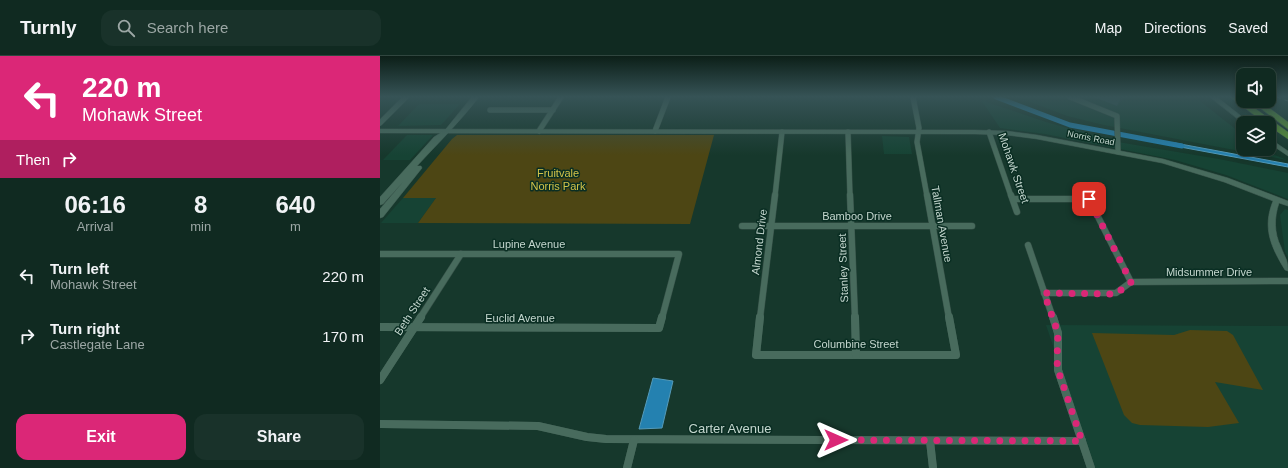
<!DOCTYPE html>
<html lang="en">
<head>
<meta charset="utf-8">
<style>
  body { margin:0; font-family:Arial,sans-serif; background:#19322a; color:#f1f3f6; height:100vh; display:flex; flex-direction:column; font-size:15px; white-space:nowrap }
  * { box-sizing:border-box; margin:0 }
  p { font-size:13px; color:#9ca7a5 }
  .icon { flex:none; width:22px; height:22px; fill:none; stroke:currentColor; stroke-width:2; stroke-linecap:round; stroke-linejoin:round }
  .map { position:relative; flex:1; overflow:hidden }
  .details { display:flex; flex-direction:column; background:#102a21; width:380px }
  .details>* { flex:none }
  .hud { background:#db2777; color:#fff; overflow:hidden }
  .tools { position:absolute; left:856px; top:12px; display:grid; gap:8px }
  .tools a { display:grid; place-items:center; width:40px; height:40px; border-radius:8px; background:#102a21; box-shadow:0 2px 6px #0003,0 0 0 1px #30463f; font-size:20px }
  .pin { position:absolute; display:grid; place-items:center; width:34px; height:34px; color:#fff; margin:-17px; border-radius:8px; box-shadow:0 2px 6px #0006 }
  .me { position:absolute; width:44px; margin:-22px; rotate:90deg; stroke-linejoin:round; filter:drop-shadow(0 0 3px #0008) }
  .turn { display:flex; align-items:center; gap:14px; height:84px; padding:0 16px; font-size:18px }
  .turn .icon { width:52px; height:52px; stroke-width:2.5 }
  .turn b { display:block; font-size:28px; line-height:34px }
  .then { display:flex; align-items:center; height:38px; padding:0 16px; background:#0003; gap:8px; font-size:15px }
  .eta { display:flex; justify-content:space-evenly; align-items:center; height:68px; text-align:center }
  .eta b { font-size:24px; font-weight:600; line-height:28px }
  .action { display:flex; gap:8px; margin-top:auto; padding:8px 16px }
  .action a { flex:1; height:46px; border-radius:12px; background:#db2777; color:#fff; font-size:16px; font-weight:600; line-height:46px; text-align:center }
  .action a+a { background:#19322a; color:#f1f3f6 }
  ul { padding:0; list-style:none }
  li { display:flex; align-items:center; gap:12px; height:60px; padding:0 16px }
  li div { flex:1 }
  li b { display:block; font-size:15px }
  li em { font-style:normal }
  header { display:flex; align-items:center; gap:24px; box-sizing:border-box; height:56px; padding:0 20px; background:#102a21; border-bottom:1px solid #30463f }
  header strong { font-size:19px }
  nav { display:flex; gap:22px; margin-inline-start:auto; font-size:14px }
  .search { width:280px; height:36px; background:#19322a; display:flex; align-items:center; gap:10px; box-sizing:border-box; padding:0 14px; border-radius:12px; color:#9ca7a5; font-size:15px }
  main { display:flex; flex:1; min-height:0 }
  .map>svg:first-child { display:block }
</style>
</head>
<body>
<header>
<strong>Turnly</strong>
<div class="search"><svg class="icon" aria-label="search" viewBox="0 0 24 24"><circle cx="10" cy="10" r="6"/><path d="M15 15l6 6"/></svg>Search here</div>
<nav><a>Map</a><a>Directions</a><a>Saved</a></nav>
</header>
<main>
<section class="details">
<div class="hud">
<div class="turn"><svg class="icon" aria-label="left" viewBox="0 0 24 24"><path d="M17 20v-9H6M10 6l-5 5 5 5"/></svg><div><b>220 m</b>Mohawk Street</div></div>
<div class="then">Then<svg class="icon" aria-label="right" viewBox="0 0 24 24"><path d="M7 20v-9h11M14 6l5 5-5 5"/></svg></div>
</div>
<div class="eta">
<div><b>06:16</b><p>Arrival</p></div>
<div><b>8</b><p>min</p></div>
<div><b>640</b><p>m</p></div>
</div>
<ul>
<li><svg class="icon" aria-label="left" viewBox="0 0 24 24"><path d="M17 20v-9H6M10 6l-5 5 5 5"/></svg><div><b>Turn left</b><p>Mohawk Street</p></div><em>220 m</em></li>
<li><svg class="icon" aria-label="right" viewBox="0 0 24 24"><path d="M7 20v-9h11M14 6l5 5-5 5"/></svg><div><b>Turn right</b><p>Castlegate Lane</p></div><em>170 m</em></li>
</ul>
<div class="action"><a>Exit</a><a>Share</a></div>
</section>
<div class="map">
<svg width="908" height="412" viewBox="0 0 908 412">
  <rect width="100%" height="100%" fill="#16382c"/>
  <g fill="#164334">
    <polygon points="637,41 815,41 863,79 863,93 880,93 907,104 724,69 687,60"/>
    <polygon points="601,44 666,66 738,86 839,103 908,117 908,143 846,119 795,104 665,78 620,72"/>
    <polygon points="39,48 80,48 61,69 18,70"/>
    <polygon points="27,79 53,79 30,104 3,104"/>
    <polygon points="502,80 529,81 532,98 504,98"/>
    <polygon points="23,142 56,142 38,167 1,167"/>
    <polygon points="905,153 908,154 908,201 905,196 900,159"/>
    <polygon points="666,269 908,270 908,412 714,412"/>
  </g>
  <g fill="#4d4614">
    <polygon points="77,79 334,79 310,168 38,167 56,142 23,142 72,83"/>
    <polygon points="810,274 847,275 853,279 883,334 835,326 859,367 828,371 760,369 752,367 744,359 712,277 794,279"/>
  </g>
  <g fill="#2481b0" stroke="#549ab9">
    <polygon points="795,87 908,108 908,111 795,90"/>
    <polygon points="273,322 293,325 282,372 259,373"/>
  </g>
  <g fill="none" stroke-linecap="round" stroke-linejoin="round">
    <polyline stroke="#2481b0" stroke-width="5" points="616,41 690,69 802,90"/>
    <defs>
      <g id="minor-far2">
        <polyline points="533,41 539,72 537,86 547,140"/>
        <polyline points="690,41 737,60 738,96"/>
        <polyline points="110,54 173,54"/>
        <polyline points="0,67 26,41"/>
        <polyline points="159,75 181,41"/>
        <polyline points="275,75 288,41"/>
        <polyline points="468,76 470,140"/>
        <polyline points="609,76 631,140"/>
        <polyline points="395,140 402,76"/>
      </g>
      <g id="minor-far1">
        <polyline points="470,139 475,262"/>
        <polyline points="547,139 569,262"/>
        <polyline points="631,139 637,156"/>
        <polyline points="633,143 709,143 751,226"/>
        <polyline points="362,170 592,170"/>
        <polyline points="648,189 673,262"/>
        <polyline points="0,198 299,198 282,262"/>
        <polyline points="751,226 908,225"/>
        <polyline points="664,237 736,237 751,226"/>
        <polyline points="40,262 81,198"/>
        <polyline points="380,262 395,139"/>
      </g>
      <g id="minor">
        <polyline points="380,261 376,299 576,299 569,261"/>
        <polyline points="475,261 476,299"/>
        <polyline points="673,261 678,277 678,314 711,412"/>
        <polyline points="0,271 279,272 282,261"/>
        <polyline points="0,324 41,261"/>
        <polyline points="0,368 158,370 207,381 226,383 702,385"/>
        <polyline points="550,385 553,412"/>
        <polyline points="247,412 254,384"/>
      </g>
      <g id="tertiary">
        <polygon points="830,41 837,41 870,67 863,67"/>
        <path d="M0 73 595 74 627 75 657 79 783 103 848 122 908 145V150L899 147C894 162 894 177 901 191 905 202 908 203 908 215L905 214C891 191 882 172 893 145L844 126 782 107 657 83 627 79 595 78 0 77Z"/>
        <polygon points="889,82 908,95 908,100 889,87"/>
      </g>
      <path id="secondary" d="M92 41H99C80 66 58 87 37 110H41L42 112 3 161 0 162V153L23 126 3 148 0 149V141L54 81 65 74Z"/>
      <g id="motorway">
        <polygon points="850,41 859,41 908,76 908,83 889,70 889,67 885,67"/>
        <polygon points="871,45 880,45 908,66 908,73"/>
      </g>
    </defs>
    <use href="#minor-far2" stroke="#375249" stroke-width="6"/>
    <use href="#minor-far1" stroke="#375249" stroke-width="7"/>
    <use href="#minor" stroke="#375249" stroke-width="8"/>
    <use href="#tertiary" stroke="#375249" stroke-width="1"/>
    <use href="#secondary" stroke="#375249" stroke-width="1"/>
    <use href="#motorway" stroke="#375249" stroke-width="1"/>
    <use href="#minor-far2" stroke="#486b5d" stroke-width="5"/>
    <use href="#minor-far1" stroke="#486b5d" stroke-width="6"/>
    <use href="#minor" stroke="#486b5d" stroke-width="8"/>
    <use href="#tertiary" fill="#486b5d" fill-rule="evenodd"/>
    <use href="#secondary" fill="#486b5d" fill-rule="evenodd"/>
    <use href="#motorway" fill="#5a9632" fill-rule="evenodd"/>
    <polyline stroke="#8aa198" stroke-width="1" stroke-dasharray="4 4" stroke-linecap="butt" points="897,41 908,45"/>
  </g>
  <polygon fill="#2c5254" points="714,41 744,41 737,50"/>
  <polygon fill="#1d423f" points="741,41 744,41 737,50"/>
  <linearGradient id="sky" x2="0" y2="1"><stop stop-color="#0c1f18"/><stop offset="0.41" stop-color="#365356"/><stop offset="1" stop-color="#365356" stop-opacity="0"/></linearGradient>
  <rect width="908" height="99" fill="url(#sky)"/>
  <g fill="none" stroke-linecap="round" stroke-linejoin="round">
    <polyline stroke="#db2777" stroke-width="7" stroke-dasharray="0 12.6" points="456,384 702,385 678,314 677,305 678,277 664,237 736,238 751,226 709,143"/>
  </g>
  <g text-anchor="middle" stroke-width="3" stroke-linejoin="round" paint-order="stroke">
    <g font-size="9" fill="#c4d6ce" stroke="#0a2e23">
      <text transform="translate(711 82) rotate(11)" y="3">Norris Road</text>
    </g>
    <g font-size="11" fill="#c4d6ce" stroke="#0a2e23">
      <text transform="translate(634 112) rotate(71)" y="4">Mohawk Street</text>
      <text x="477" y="164">Bamboo Drive</text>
      <text transform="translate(562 168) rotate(80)" y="4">Tallman Avenue</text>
      <text transform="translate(379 186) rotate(-83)" y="4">Almond Drive</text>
      <text x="149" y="192">Lupine Avenue</text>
      <text transform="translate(463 212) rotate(-92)" y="4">Stanley Street</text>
      <text x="829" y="220">Midsummer Drive</text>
      <text transform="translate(32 255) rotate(-57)" y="4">Beth Street</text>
      <text x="140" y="266">Euclid Avenue</text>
      <text x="476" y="292">Columbine Street</text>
    </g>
    <g font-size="11" fill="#d3c349" stroke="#0a2e23">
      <text x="178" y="121">Fruitvale<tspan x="178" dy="13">Norris Park</tspan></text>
    </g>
    <g font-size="13" fill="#c4d6ce" stroke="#0a2e23">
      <text x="350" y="377">Carter Avenue</text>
    </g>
  </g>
</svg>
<div class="tools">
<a><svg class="icon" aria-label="sound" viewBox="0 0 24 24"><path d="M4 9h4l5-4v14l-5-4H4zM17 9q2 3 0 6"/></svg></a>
<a><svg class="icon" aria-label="layers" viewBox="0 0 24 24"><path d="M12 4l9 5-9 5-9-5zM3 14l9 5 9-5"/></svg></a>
</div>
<div class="pin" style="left:709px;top:143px;background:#d93025"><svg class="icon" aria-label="arrive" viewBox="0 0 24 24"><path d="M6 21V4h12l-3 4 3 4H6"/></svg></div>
<svg class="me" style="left:456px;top:384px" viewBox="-20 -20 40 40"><path d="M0-17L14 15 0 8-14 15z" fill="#db2777" stroke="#fff" stroke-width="4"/></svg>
</div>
</main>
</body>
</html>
